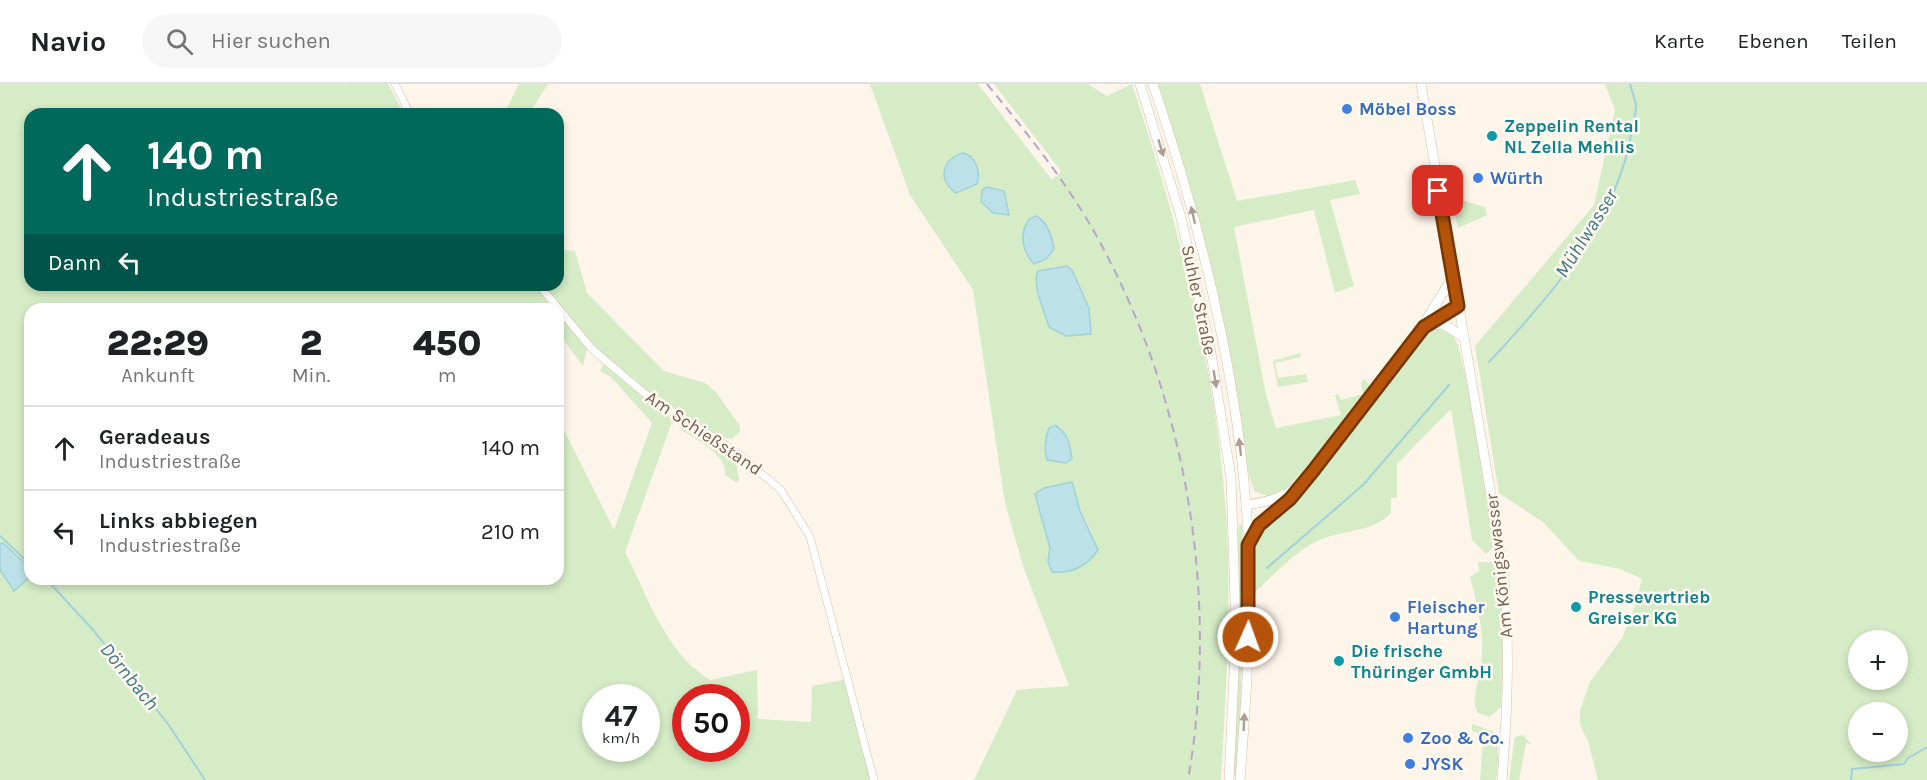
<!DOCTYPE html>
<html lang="de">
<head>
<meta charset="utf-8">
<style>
  body { margin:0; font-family:Karla,sans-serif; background:#f6f6f6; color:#202124; height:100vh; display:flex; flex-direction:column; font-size:22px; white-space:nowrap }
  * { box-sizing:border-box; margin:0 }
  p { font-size:20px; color:#757577 }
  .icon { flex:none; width:33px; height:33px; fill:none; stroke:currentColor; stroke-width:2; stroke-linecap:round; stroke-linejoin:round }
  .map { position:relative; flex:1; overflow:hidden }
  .details { position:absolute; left:24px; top:219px; width:540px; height:282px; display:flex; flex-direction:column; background:#fff; border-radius:18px; box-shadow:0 3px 9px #0003 }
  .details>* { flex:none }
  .hud { position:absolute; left:24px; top:24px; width:540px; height:183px; border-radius:18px; box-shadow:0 3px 9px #0003; background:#00695c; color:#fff; overflow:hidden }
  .tools { position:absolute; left:1848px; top:546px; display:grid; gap:12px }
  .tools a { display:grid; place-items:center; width:60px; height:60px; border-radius:50%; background:#fff; box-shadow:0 3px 9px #0003; font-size:30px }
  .speed { position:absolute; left:582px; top:600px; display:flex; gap:12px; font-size:30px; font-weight:700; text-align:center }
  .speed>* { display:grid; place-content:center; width:78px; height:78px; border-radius:50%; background:#fff; box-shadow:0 3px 9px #0003; line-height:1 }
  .speed small { font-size:15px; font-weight:400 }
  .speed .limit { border:9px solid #d22; background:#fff; color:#111 }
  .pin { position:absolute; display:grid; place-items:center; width:51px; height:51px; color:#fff; margin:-26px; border-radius:12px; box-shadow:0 3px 9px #0006 }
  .me { position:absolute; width:66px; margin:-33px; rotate:2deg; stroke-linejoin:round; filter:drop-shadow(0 0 4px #0008) }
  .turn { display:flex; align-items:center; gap:21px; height:126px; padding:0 24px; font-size:27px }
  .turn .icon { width:78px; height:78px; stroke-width:2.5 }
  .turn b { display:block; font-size:42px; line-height:51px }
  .then { display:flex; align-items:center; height:57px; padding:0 24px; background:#0003; gap:12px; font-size:22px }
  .eta { display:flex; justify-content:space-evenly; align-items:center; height:102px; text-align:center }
  .eta b { font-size:36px; font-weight:800; line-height:42px }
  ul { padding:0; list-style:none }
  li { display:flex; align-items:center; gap:18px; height:84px; padding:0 24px; border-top:2px solid #e0e0e0 }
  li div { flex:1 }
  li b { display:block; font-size:22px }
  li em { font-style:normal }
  header { display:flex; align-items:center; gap:36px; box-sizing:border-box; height:84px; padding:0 30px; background:#fff; border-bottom:2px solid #e0e0e0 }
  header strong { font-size:28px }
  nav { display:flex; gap:33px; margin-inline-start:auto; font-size:21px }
  .search { width:420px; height:54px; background:#f6f6f6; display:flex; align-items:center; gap:15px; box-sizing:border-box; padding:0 21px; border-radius:33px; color:#757577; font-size:22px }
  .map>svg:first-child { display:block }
</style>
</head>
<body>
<header>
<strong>Navio</strong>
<div class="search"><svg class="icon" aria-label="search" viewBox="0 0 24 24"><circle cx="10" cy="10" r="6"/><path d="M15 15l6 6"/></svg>Hier suchen</div>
<nav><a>Karte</a><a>Ebenen</a><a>Teilen</a></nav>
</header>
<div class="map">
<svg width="1927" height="696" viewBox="0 0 1927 696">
  <rect width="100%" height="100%" fill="#fdf5e9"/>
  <g fill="#d5ecc6" fill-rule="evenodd">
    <path d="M0 0H344L347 5 345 0H388L404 30H30V201H558V165L575 167 587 209 664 287 705 299 716 308 740 342V347L732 355C681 349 613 279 572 246L587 265 583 282 562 254 558 256V225H30V495H558V334L614 446 652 339 611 293 600 287 603 280 669 332 672 338 625 468C648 513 665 568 710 596L757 586 758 635 811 638 812 602 847 595 874 696H0ZM596 614H646V664H596ZM686 614H736V664H686Z"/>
    <polygon points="519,0 548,0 529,30 504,30"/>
    <path d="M870 0H978L1052 96 1061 87 994 0H1088L1107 12 1132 0C1178 139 1216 282 1226 429 1232 518 1226 607 1221 696H974L1017 606 1069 602 1024 485 1005 419 973 206 910 111ZM1072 186 1089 224 1091 250 1049 243 1036 205ZM1071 398 1080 427 1091 447 1048 477 1050 464 1035 410Z"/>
    <path d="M1158 0H1200L1237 117 1355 96 1360 110 1330 116 1354 202 1335 209 1314 126 1234 143 1266 311 1276 344 1341 331 1335 311 1338 310 1341 316 1363 310 1361 299 1364 295 1369 300 1370 304 1339 345 1293 398 1281 409 1269 412 1255 408C1241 375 1241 336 1233 301 1210 200 1191 98 1158 0Z"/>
    <path d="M1605 0H1927V696H1598L1588 657 1580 641V626L1590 598 1622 554 1632 531 1642 495 1620 485 1579 477 1544 439 1499 409 1475 262 1594 121 1615 26ZM1858 556H1898V596H1858ZM1858 628H1898V668H1858Z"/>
    <polygon points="1452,113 1485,123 1487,131 1458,144"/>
    <path d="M1437 243 1453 251 1458 261 1475 332 1496 461 1486 470 1472 456 1451 325 1397 380V414H1391V429C1373 448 1345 446 1322 455 1297 465 1275 490 1255 508V460L1263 437 1287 420 1317 389 1418 258 1429 246Z"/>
    <polygon points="1300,269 1301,273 1275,279 1278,294 1306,290 1308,298 1278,303 1273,277"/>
    <path d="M681 338 735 373 739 395 737 399 725 391C728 370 694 355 679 344Z"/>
    <path d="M1242 440C1244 472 1243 682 1233 696L1239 579 1238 448 1239 441Z"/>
    <path d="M1478 478H1493L1498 482 1504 540 1501 623 1490 633 1478 629C1471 615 1477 604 1480 589 1486 555 1479 526 1470 493L1479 487Z"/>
    <path d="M1472 640 1493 647C1501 662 1498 680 1496 696H1480L1483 656 1481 650 1472 647Z"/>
    <polygon points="1523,651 1531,660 1526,659 1519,696 1509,696 1514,658 1515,653"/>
  </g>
  <g fill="#bce1e8" stroke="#a1d1da" stroke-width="1.5">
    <path d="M963 69C976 72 981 89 977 100L956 109C937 95 942 76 963 69Z"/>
    <polygon points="987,103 1004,107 1009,131 993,129 981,118 982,106"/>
    <path d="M1036 132C1048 138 1052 153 1054 165L1046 175 1034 180C1022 167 1019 150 1029 135Z"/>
    <path d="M1067 182 1072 186 1089 224 1091 250 1066 252 1049 243C1045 228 1031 200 1038 187Z"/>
    <path d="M1055 341C1068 349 1070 361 1072 375L1066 379 1047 376C1044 363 1045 356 1049 344Z"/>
    <path d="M1072 398 1080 427 1098 466C1087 482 1072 490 1052 488L1048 477 1050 464 1035 410 1044 404Z"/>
    <polygon points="3,459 30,484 30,493 14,507 0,486 0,460"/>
  </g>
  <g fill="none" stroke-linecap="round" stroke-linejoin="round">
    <g stroke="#a1d1da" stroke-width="2">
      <path d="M1489 278C1549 214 1619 135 1632 45 1633 38 1636 30 1636 22 1635 15 1632 7 1630 0"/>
      <polyline points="0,452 30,480"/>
      <polyline points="1267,484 1363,401 1449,301"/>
      <polyline points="46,495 94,547 168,640 205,696"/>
      <polyline points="1851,696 1852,685 1904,680 1908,674 1927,663"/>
    </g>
    <defs>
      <g id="street">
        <polyline points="395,0 410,30"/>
        <polyline points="539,201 592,265 644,309 735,367 781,406 810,453 874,696"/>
      </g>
      <g id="secondary">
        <polyline points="1140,0 1180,130 1209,257 1231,394 1236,548 1229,696"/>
        <path d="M1153 0C1198 132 1235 281 1246 420 1254 511 1247 604 1240 696"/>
        <path d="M1421 0 1503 482C1510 556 1508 622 1502 696"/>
        <polyline points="1424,239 1453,193"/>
        <polyline points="1429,241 1444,240 1464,254"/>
        <path d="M1246 421C1280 416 1290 411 1313 387L1419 247 1431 236 1458 222"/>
        <polyline points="1250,458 1264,435 1292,411"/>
      </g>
    </defs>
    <use href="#street" stroke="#d0bdad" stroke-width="8"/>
    <use href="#secondary" stroke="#d6c0ad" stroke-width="10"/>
    <use href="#street" stroke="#fff" stroke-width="7"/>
    <use href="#secondary" stroke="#fff" stroke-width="9"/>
    <path stroke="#b9a5c9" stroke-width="2" stroke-dasharray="9 6" stroke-linecap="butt" d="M987 0C1026 48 1066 97 1096 151 1187 315 1220 512 1188 696"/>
  </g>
  <defs><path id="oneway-solid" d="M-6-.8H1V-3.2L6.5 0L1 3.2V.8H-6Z" transform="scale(1.5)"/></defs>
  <g fill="#af9d93">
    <use href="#oneway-solid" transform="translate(1161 64) rotate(73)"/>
    <use href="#oneway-solid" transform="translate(1193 131) rotate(-103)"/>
    <use href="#oneway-solid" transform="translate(1215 295) rotate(81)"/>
    <use href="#oneway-solid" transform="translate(1240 363) rotate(-97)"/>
    <use href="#oneway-solid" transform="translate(1244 638) rotate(-87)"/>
  </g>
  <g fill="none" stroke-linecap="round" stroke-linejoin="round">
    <defs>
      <polyline id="route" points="1248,553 1248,461 1259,441 1290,415 1313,387 1424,243 1458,222 1438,107"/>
    </defs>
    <use href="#route" stroke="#753606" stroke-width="15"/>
    <use href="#route" stroke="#b45309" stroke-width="10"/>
  </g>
  <g fill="#3f7fe0" stroke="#fff9f0" stroke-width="2">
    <circle cx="1347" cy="25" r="6"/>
    <circle cx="1478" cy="94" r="6"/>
    <circle cx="1395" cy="533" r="6"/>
    <circle cx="1408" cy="654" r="6"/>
    <circle cx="1410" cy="680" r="6"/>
  </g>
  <g fill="#0f9aa8" stroke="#fff9f0" stroke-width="2">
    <circle cx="1492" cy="52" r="6"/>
    <circle cx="1576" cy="523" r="6"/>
    <circle cx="1339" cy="577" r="6"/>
  </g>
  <g text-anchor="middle" stroke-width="5" stroke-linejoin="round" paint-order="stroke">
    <g font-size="18" font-weight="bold" fill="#366cbe" stroke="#fff9f0" text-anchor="start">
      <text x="1359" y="31">Möbel Boss</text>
      <text x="1490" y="100">Würth</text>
      <text x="1407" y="529">Fleischer<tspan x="1407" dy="21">Hartung</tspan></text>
      <text x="1420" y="660">Zoo &amp; Co.</text>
      <text x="1422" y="686">JYSK</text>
    </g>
    <g font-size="18" font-weight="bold" fill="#0d838f" stroke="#fff9f0" text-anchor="start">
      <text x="1504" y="48">Zeppelin Rental<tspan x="1504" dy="21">NL Zella Mehlis</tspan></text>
      <text x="1588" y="519">Pressevertrieb<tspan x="1588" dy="21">Greiser KG</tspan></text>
      <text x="1351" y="573">Die frische<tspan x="1351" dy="21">Thüringer GmbH</tspan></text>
    </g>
    <g font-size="18" fill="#795c4b" stroke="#fff9f0">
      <text transform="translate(1199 216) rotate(78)" y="6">Suhler Straße</text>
      <text transform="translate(704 349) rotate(34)" y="6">Am Schießstand</text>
      <text transform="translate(1499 482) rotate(-96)" y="6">Am Königswasser</text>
    </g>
    <g font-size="20" font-style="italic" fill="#407a86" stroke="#fff9f0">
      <text transform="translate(1586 149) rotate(-58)" y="7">Mühlwasser</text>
      <text transform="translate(130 592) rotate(51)" y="7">Dörnbach</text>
    </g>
  </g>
</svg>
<div class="tools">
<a>+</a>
<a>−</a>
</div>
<div class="speed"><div>47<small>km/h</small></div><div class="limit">50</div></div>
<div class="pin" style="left:1438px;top:107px;background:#d93025"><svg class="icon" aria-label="arrive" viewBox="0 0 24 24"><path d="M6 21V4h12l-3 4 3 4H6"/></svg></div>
<svg class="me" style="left:1248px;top:553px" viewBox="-20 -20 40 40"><circle r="17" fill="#b45309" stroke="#fff" stroke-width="3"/><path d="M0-11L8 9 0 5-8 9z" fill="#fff"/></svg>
<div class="hud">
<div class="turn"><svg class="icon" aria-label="ahead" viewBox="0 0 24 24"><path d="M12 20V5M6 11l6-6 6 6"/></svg><div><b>140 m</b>Industriestraße</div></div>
<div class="then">Dann<svg class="icon" aria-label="left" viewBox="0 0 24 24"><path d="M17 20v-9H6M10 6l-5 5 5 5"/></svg></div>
</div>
<section class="details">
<div class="eta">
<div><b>22:29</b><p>Ankunft</p></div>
<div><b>2</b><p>Min.</p></div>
<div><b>450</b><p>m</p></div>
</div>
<ul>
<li><svg class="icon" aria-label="ahead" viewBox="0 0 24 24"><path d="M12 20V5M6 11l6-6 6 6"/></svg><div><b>Geradeaus</b><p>Industriestraße</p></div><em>140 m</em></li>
<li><svg class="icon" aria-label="left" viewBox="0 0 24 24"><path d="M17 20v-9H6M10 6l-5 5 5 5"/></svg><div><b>Links abbiegen</b><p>Industriestraße</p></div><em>210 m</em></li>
</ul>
</section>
</div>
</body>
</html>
